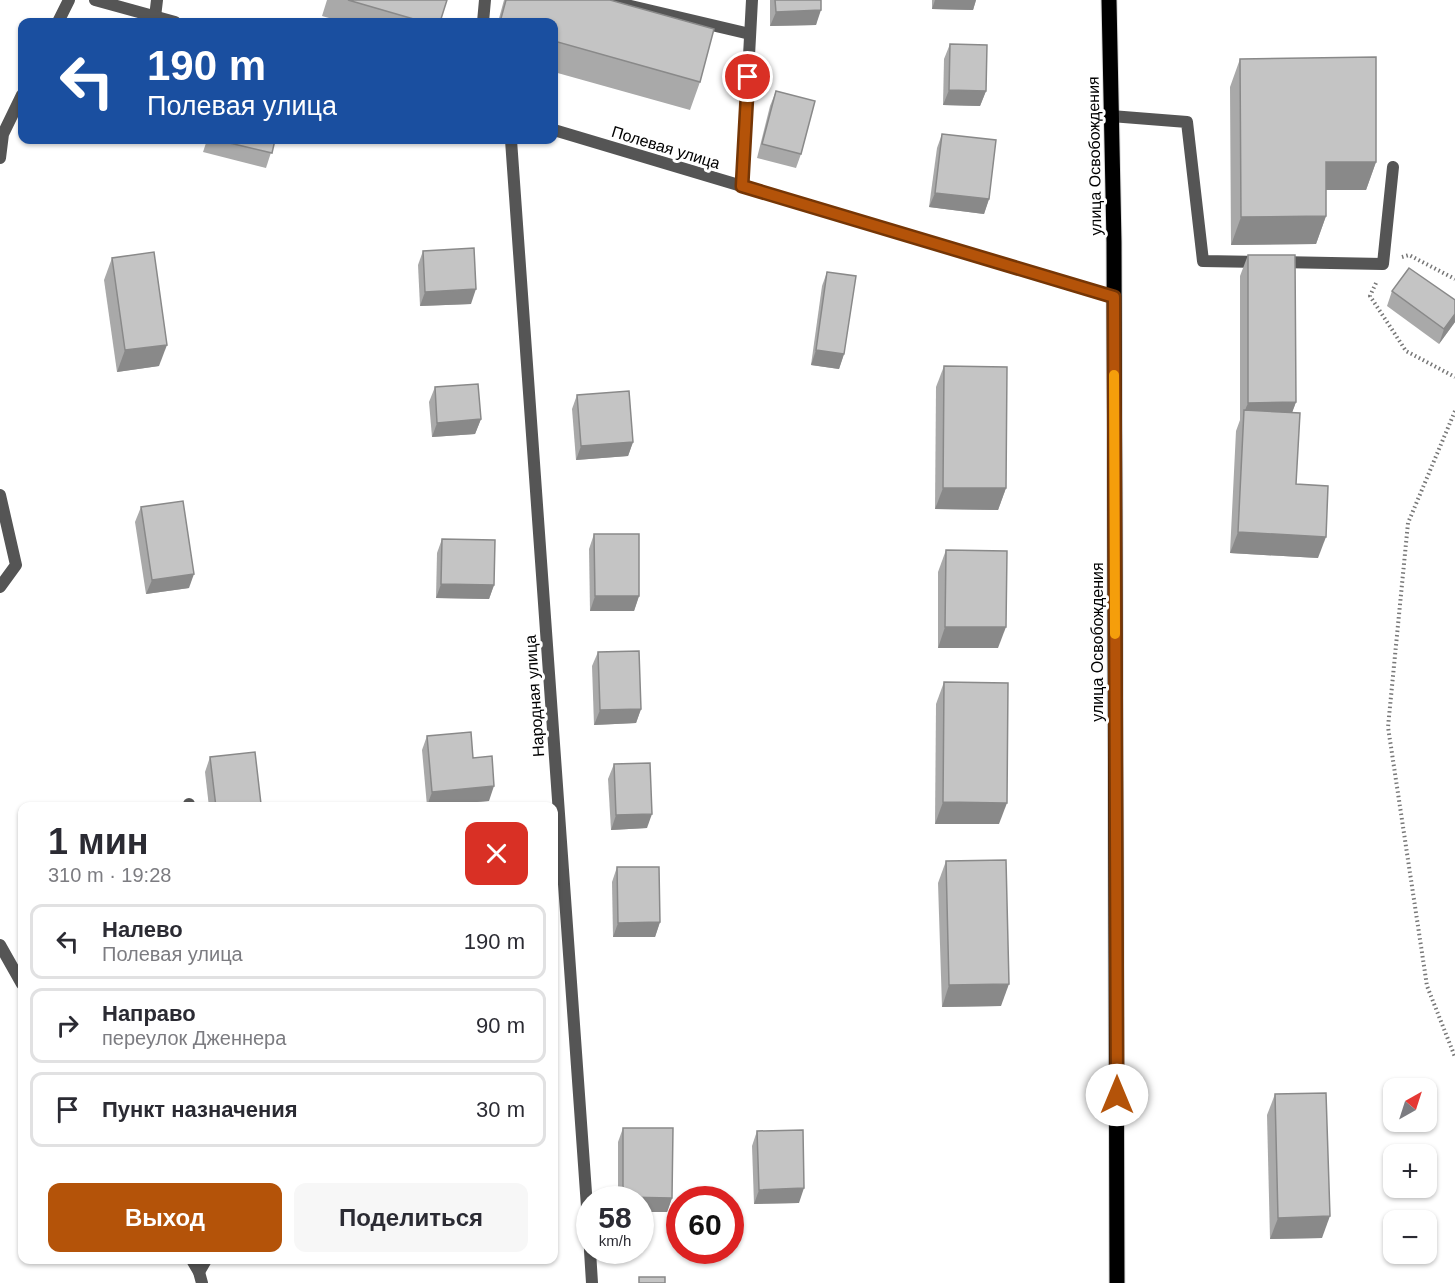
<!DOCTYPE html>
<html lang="ru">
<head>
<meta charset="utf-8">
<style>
  body { margin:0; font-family:Helvetica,sans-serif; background:#f7f7f7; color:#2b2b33; height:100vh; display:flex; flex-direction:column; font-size:22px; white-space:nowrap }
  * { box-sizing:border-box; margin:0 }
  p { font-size:20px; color:#7c7c81 }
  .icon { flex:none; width:33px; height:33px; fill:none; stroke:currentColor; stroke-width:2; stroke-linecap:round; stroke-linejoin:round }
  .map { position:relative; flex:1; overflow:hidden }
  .panel { position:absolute; left:18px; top:802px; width:540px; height:462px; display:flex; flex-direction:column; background:#fff; border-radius:12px; box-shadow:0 2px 4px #0004 }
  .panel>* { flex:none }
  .hud { position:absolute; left:18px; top:18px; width:540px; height:126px; border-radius:12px; box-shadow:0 2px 4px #0004; background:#1a4fa0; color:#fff; overflow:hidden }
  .needle { width:39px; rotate:39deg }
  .tools { position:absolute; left:1383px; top:1078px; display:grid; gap:12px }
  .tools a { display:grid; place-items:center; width:54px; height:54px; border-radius:12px; background:#fff; box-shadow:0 2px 4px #0004; font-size:30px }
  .speed { position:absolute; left:576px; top:1186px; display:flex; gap:12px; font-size:30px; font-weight:700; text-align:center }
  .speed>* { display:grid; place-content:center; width:78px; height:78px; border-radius:50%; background:#fff; box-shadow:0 2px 4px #0004; line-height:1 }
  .speed small { font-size:15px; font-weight:400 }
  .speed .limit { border:9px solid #d22; background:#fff; color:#111 }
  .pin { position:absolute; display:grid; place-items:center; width:51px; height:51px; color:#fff; margin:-26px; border:3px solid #fff; border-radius:50%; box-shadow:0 2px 6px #0007 }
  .me { position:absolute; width:66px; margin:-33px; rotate:0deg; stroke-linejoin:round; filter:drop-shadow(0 0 4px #0008) }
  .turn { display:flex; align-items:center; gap:21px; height:126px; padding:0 30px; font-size:27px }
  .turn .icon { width:78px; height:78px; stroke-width:2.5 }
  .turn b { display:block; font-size:42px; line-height:51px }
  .round { display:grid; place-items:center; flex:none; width:63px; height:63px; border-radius:12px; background:#f7f7f7 }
  .summary { display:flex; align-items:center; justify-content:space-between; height:102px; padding:0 30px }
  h1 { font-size:36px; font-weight:700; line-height:45px }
  .primary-button { display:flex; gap:12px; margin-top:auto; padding:12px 30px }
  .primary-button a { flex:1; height:69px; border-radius:12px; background:#b45309; color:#fff; font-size:24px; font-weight:700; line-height:69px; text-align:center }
  .primary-button a+a { background:#f7f7f7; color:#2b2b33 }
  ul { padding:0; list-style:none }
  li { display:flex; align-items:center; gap:18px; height:75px; margin:0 12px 9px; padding:0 18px; border:3px solid #e1e1e2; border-radius:12px }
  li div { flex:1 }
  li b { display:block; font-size:22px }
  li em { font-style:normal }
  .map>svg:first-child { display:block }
</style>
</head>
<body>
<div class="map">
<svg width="1455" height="1283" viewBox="0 0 1455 1283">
  <rect width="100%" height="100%" fill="#fff"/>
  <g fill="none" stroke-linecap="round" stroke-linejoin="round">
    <defs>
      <polyline id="primary" points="1109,0 1114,242 1117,1283"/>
    </defs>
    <use href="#primary" stroke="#dbdbdb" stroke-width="17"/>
    <g stroke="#777" stroke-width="4" stroke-dasharray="1.5 3" stroke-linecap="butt">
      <polyline points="1402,257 1409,255 1455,279"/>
      <polyline points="1376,283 1370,296 1406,351 1455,377"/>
      <polyline points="1455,411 1408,523 1388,727 1427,986 1455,1057"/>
    </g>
    <g stroke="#555" stroke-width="12">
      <polyline points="605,0 750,34"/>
      <polyline points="155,17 157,0"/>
      <polyline points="483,22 485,0"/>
      <polyline points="1111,116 1187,122 1203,261 1261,262"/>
      <polyline points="742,186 752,0"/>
      <polyline points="1279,262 1383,264 1393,167"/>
      <polyline points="189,804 189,807"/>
      <polyline points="199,1272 206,1260"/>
    </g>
    <g stroke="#555" stroke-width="12">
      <polyline points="95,0 175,22"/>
      <polyline points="58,22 69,0"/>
      <polyline points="554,130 1114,297"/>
      <polyline points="511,140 590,1249"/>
      <polyline points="0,158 3,134 22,95"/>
      <polyline points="0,495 16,565 0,587"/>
      <polyline points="0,945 22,984"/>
      <polyline points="590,1251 592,1283"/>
      <polyline points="192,1260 199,1272 202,1283"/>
    </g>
    <use href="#primary" stroke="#000" stroke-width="15"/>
  </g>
  <g fill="#a9a9a9">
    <polygon points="327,0 447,0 440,22 343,22 322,16"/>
    <polygon points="504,0 610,0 700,82 690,110 554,72 554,22 498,22"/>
    <polygon points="770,0 821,0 816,25 770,26"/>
    <polygon points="932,0 976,0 973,10 932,9"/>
    <polygon points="950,44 986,91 980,106 943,105 944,59"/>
    <polygon points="1240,59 1376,162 1366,190 1326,190 1326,216 1316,244 1231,245 1230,87"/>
    <polygon points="776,91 801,154 796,168 757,158 770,106"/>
    <polygon points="942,134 989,199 984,214 929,207 937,148"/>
    <polygon points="207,140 275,140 266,168 203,152"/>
    <polygon points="423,251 471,304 420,306 418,265"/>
    <polygon points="1248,255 1296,402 1292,412 1296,484 1318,558 1230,553 1236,431 1240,420 1240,276"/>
    <polygon points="112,258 159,366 117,372 104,280"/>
    <polygon points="827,272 844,354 839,369 811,365 822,286"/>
    <polygon points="1392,291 1455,300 1455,322 1439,344 1387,306"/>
    <polygon points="944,366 1006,488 998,510 935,509 936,387"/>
    <polygon points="435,387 481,419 475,434 432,437 429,402"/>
    <polygon points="577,395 633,442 628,456 576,460 572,409"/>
    <polygon points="141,507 189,588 146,594 135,522"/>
    <polygon points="594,534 639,596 634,611 590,611 589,549"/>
    <polygon points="442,539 494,585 489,599 436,598 437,553"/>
    <polygon points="946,550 998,648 938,648 938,572"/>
    <polygon points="598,652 641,709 636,723 594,725 592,666"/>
    <polygon points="944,682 999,824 935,824 936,704"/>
    <polygon points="427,736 473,758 489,801 427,806 422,750"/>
    <polygon points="210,757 261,804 260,807 209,807 205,772"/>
    <polygon points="614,764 647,828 611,830 608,779"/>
    <polygon points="946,861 1001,1006 942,1007 938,883"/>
    <polygon points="617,867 660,922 655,937 613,937 612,882"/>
    <polygon points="1275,1094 1322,1238 1270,1239 1267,1115"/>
    <polygon points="623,1128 672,1198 667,1212 640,1200 618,1200 618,1142"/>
    <polygon points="757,1131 799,1203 754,1204 752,1146"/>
  </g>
  <g fill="#898989">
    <polygon points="935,0 976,0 973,10 932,9"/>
    <polygon points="821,10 816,25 770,26 776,12"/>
    <polygon points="949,90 986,91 980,106 943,105"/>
    <polygon points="1326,162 1376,162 1366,190 1316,190"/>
    <polygon points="935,193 989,199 984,214 929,207"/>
    <polygon points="1326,216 1316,244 1231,245 1241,217"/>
    <polygon points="476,289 471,304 420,306 425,292"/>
    <polygon points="1455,314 1455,322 1439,344 1444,329"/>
    <polygon points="167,345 159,366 117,372 125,350"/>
    <polygon points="816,350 844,354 839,369 811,365"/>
    <polygon points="1296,402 1288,424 1243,415 1248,403"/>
    <polygon points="481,419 475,434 432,437 437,423"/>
    <polygon points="633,442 628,456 576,460 581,446"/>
    <polygon points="943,488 1006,488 998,510 935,509"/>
    <polygon points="1238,532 1326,537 1318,558 1230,553"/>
    <polygon points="194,574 189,588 146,594 152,580"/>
    <polygon points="441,584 494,585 489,599 436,598"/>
    <polygon points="595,596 639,596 634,611 590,611"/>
    <polygon points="945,627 1006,627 998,648 938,648"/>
    <polygon points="641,709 636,723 594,725 600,710"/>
    <polygon points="494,786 489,801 427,806 432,792"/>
    <polygon points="943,802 1007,803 999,824 935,824"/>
    <polygon points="261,804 260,807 238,807"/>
    <polygon points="652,814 647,828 611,830 616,815"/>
    <polygon points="660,922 655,937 613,937 618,923"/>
    <polygon points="1009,984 1001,1006 942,1007 949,985"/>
    <polygon points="804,1188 799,1203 754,1204 759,1190"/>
    <polygon points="623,1197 672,1198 667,1212 640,1212 640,1200 622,1200"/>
    <polygon points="1330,1216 1322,1238 1270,1239 1278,1218"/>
  </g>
  <g fill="#c4c4c4" stroke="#898989" stroke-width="1.5">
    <polygon points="348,0 447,0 440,22 424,22"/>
    <polygon points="506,0 610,0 714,29 700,82 554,41 554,22 500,22"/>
    <polygon points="775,0 821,0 821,10 776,12"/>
    <polygon points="950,44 987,45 986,91 949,90"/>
    <polygon points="1376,57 1376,162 1326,162 1326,216 1241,217 1240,59"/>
    <polygon points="776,91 815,101 801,154 762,144"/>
    <polygon points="942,134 996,140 989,199 935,193"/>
    <polygon points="217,140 275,140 272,153"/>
    <polygon points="474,248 476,289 425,292 423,251"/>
    <polygon points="154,252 167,345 125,350 112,258"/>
    <polygon points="1248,255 1295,255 1296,402 1248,403"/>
    <polygon points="1409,268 1455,300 1455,314 1444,329 1392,291"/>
    <polygon points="827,272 856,276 844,354 816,350"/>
    <polygon points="944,366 1007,367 1006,488 943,488"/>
    <polygon points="478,384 481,419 437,423 435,387"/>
    <polygon points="629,391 633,442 581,446 577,395"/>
    <polygon points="1244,410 1300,413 1296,484 1328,486 1326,537 1238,532"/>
    <polygon points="183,501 194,574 152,580 141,507"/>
    <polygon points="594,534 639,534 639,596 595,596"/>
    <polygon points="442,539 495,540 494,585 441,584"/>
    <polygon points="946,550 1007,551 1006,627 945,627"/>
    <polygon points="639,651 641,709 600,710 598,652"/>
    <polygon points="944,682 1008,683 1007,803 943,802"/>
    <polygon points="471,732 473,758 492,756 494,786 432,792 427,736"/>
    <polygon points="255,752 261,804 238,807 216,807 210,757"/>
    <polygon points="650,763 652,814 616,815 614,764"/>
    <polygon points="1006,860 1009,984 949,985 946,861"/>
    <polygon points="617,867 659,867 660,922 618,923"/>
    <polygon points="1326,1093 1330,1216 1278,1218 1275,1094"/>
    <polygon points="623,1128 673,1128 672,1198 623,1197"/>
    <polygon points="803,1130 804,1188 759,1190 757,1131"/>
    <rect x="639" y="1277" width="26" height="6"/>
  </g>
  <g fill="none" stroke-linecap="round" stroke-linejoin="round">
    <defs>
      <polyline id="route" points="748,77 742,186 1114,297 1117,1095"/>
    </defs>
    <use href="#route" stroke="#753606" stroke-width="15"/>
    <use href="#route" stroke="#b45309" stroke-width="10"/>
    <polyline stroke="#f59e0b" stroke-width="10" points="1114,375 1115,634"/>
  </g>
  <g text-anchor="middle" stroke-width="6" stroke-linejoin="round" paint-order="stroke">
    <g font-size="16" fill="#000" stroke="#fff">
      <text transform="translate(666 147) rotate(17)" y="6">Полевая улица</text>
      <text transform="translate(1094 156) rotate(-91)" y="6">улица Освобождения</text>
      <text transform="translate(1097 642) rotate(-90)" y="6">улица Освобождения</text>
      <text transform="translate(534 696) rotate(-94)" y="6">Народная улица</text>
    </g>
  </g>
</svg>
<div class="tools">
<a><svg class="needle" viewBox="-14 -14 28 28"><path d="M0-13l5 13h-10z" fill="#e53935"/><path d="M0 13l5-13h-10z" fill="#7c7c81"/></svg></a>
<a>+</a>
<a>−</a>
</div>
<div class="speed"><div>58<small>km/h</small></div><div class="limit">60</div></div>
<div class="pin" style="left:748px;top:77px;background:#d93025"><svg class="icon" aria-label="arrive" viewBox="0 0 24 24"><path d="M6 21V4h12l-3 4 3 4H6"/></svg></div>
<svg class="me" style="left:1117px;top:1095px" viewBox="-20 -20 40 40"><circle r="19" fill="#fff"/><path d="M0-13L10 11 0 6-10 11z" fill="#b45309"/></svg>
<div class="hud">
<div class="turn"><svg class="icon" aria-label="left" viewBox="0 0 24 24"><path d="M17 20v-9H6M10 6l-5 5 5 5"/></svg><div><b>190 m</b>Полевая улица</div></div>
</div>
<section class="panel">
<div class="summary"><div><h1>1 мин</h1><p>310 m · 19:28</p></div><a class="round" style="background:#d93025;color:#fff"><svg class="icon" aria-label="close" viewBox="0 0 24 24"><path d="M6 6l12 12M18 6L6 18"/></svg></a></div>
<ul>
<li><svg class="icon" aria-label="left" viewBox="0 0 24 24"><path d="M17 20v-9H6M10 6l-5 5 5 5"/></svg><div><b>Налево</b><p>Полевая улица</p></div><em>190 m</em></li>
<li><svg class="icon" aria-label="right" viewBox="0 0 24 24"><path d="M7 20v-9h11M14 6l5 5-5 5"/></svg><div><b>Направо</b><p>переулок Дженнера</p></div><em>90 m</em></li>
<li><svg class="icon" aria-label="arrive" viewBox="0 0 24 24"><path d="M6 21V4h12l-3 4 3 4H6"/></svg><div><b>Пункт назначения</b></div><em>30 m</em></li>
</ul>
<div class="primary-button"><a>Выход</a><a>Поделиться</a></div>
</section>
</div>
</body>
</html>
